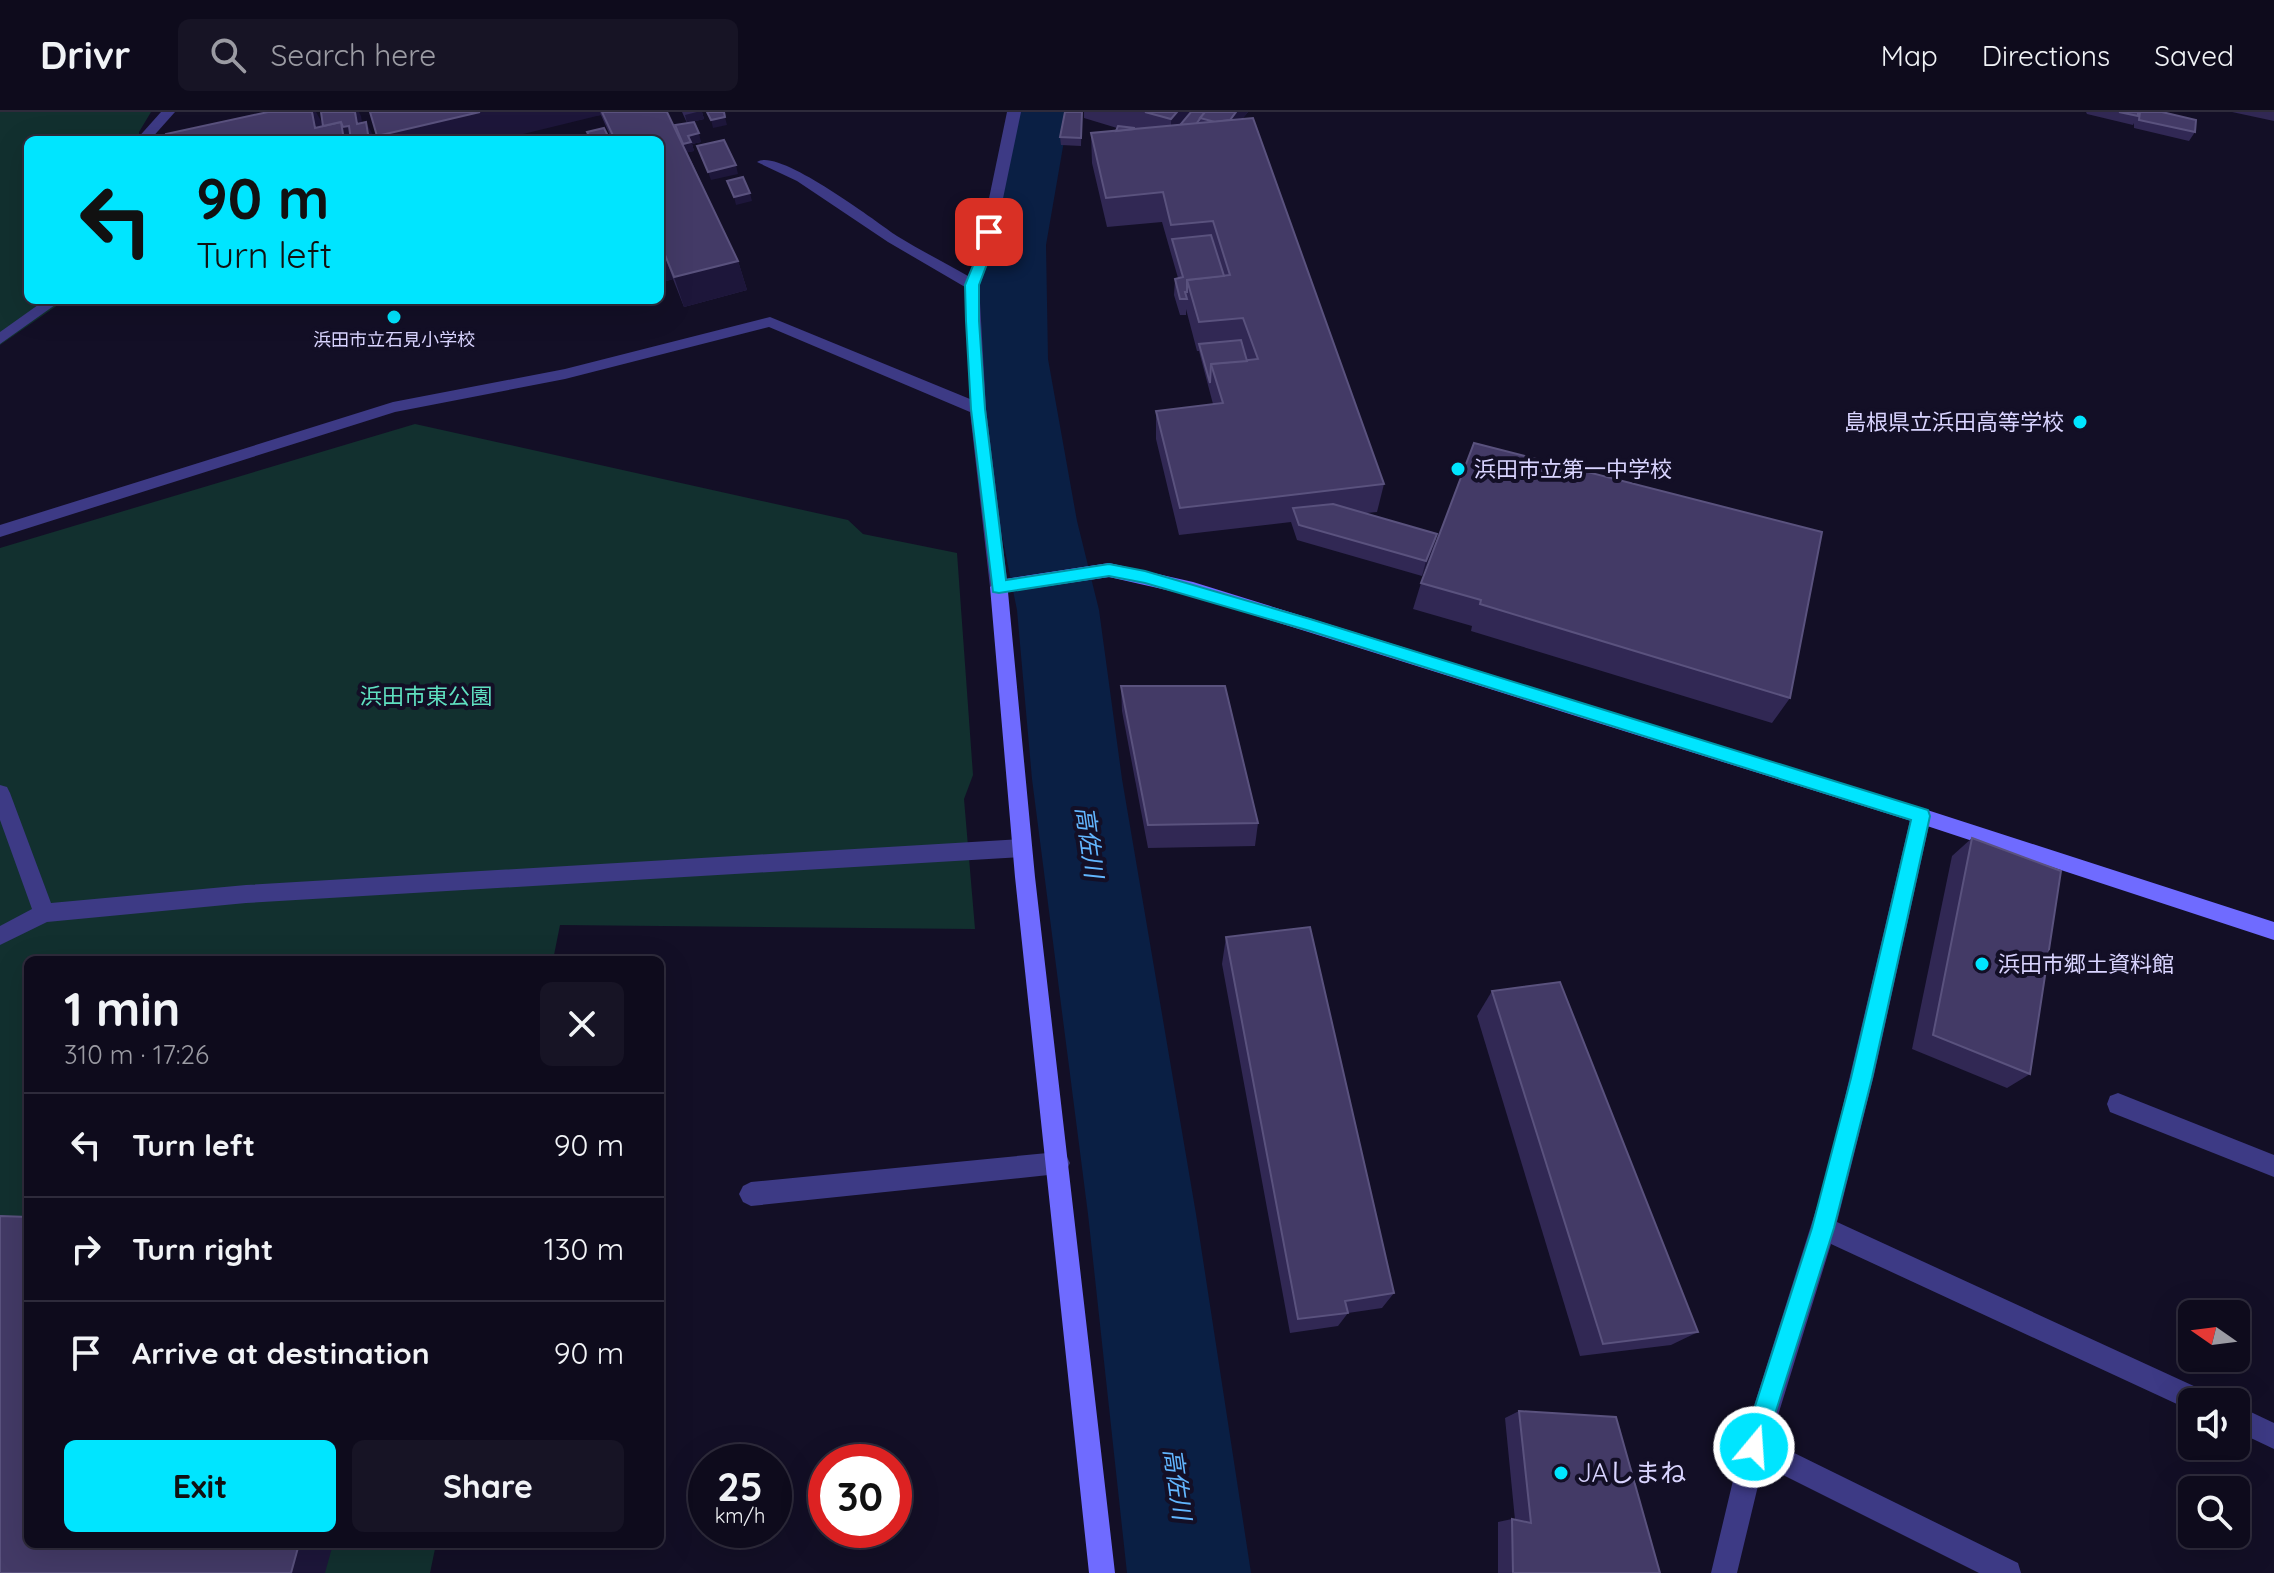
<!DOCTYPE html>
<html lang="en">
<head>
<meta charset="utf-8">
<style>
  body { margin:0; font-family:Quicksand,"Noto Sans JP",sans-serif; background:#171425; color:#f1f3f6; height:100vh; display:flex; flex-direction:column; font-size:30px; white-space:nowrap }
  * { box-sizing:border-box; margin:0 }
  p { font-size:26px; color:#9b9ba3 }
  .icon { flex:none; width:44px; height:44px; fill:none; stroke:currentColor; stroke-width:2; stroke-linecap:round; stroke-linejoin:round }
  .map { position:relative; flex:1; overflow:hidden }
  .panel { position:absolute; left:24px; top:844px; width:640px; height:592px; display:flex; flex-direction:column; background:#0e0b1c; border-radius:12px; box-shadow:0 8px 32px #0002,0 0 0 2px #2e2b3b }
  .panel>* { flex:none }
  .guide { position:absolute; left:24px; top:24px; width:640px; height:168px; border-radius:12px; box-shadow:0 8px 32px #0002,0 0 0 2px #2e2b3b; background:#00e5ff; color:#111; overflow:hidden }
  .needle { width:52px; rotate:284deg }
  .controls { position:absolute; left:2178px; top:1188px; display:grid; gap:16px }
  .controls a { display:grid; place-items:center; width:72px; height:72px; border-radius:12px; background:#0e0b1c; box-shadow:0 8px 32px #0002,0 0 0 2px #2e2b3b; font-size:40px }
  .speed { position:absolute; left:688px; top:1332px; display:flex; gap:16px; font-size:40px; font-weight:700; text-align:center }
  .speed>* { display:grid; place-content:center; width:104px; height:104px; border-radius:50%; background:#0e0b1c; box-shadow:0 8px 32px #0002,0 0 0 2px #2e2b3b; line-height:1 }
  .speed small { font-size:20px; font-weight:400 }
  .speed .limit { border:12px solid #d22; background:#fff; color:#111 }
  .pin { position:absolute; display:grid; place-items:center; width:68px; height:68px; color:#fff; margin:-34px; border-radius:16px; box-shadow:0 4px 12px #0006 }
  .me { position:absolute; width:88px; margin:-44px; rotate:18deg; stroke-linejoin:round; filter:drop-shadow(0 0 6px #0008) }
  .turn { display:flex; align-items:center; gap:28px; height:168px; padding:0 40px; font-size:36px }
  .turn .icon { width:104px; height:104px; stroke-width:2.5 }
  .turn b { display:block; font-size:56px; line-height:68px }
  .round { display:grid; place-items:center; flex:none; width:84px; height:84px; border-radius:12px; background:#171425 }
  .overview { display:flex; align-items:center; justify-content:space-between; height:136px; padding:0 40px }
  h1 { font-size:48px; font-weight:700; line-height:60px }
  .action { display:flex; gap:16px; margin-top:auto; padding:16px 40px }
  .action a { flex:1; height:92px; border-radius:12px; background:#00e5ff; color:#111; font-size:32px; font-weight:700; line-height:92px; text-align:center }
  .action a+a { background:#171425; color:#f1f3f6 }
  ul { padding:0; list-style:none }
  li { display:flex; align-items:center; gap:24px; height:104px; padding:0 40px; border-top:2px solid #2e2b3b }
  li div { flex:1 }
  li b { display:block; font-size:30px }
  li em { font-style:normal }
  header { display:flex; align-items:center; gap:48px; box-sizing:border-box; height:112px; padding:0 40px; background:#0e0b1c; border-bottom:2px solid #2e2b3b }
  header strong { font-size:38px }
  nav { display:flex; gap:44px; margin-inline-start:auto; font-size:28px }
  .search { width:560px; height:72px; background:#171425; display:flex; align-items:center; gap:20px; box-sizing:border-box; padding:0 28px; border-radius:12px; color:#9b9ba3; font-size:30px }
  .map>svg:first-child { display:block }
</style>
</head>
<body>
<header>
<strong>Drivr</strong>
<div class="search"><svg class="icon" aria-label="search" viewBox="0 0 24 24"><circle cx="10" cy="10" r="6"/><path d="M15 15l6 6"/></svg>Search here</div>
<nav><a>Map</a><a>Directions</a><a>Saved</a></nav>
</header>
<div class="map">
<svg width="2274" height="1461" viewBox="0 0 2274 1461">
  <rect width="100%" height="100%" fill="#130f26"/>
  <g fill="#12302f">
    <polygon points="0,0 151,0 139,20 139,28 28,28 28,188 65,188 0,233"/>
    <polygon points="415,312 848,408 863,422 957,441 973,663 964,687 975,817 560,813 553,848 28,848 28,1432 436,1432 430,1461 0,1461 0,436"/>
  </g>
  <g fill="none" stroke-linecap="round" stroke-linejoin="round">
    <polygon fill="#0a1f44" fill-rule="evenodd" points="1009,0 1069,0 1046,133 1048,247 1077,409 1099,498 1122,667 1196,1102 1251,1461 1127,1461 1088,1102 1032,667 1017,498 999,409 978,247 980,133"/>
    <g fill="#3d3a85" fill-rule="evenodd">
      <polygon points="161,0 175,0 150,28 136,28"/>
      <polygon points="45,188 62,188 0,232 0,220"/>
      <polygon points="0,673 7,675 10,681 51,791 246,773 1022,727 1029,730 1032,736 1029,742 1022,745 246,791 47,810 0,833 0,814 32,797 0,708"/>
    </g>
    <g fill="#3d3a85" fill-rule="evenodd">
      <path d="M1007 0H1021L991 144 979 173 986 297 1008 475 1005 480 999 482 990 475 970 300 769 215 565 267 395 300 0 425V413L393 290 565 257 770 205 970 287 965 175 888 130 797 69 757 50C778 35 875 109 897 124 920 138 945 151 968 164L977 144Z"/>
      <polygon points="1921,696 1928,698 1931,704 1874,963 1837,1110 2209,1281 2213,1290 2192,1290 2192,1299 1831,1132 1770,1329 2018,1451 2021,1461 1979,1461 1763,1353 1737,1461 1711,1461 1741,1335 1826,1066 1911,704 1914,698"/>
      <polygon points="2118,981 2274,1043 2274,1065 2110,1000 2107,992 2110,984"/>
      <polygon points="1058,1040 1066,1043 1070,1051 1066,1059 1058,1062 751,1094 743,1090 739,1082 743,1074 751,1070"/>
      <polygon points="2236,1293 2274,1311 2274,1337 2236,1319"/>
    </g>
    <polygon fill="#6f6bff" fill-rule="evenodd" points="1109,451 1193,470 1921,696 2274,810 2274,828 1921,712 1193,484 1109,465 1008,480 1035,765 1115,1461 1089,1461 1015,765 990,475 999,468"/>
  </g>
  <g fill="#312854">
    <polygon points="370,0 667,0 677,20 687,11 682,0 702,0 704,7 691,10 701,30 692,32 694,39 687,40 738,149 747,178 684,195 673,167 660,171 660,28 612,28 601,3 378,27"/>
    <polygon points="1082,0 1081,34 1061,33 1060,25"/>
    <polygon points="1084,0 1248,0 1242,7 1384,372 1377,400 1366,401 1437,422 1433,437 1422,464 1297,428 1291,410 1179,423 1156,327 1156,299 1213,292 1199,239 1197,239 1186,197 1186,203 1180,203 1174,183 1175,167 1178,166 1162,110 1107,115 1092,51 1091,21 1116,19 1117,16 1084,6"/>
    <polygon points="2086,0 2162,0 2195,20 2189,29 2134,16 2134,11 2133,13 2087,2"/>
    <polygon points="2232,0 2274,0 2274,9"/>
    <polygon points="1474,331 1790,586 1772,611 1471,519 1472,514 1413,497 1421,471"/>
    <polygon points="1121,574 1258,711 1255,734 1148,736 1122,599"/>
    <polygon points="1972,726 2030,962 2007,976 1912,937 1952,744"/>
    <polygon points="1226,825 1394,1181 1382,1196 1348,1201 1338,1214 1290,1221 1222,852"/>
    <polygon points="1492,879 1698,1220 1671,1233 1580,1244 1477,904"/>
    <polygon points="1519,1299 1660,1461 1498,1461 1498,1410 1512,1407 1515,1408 1505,1306"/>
  </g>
  <g fill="#1d163a">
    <polygon points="312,0 316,0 324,14 341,10 349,14 357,28 329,28 315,16"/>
    <polygon points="355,0 359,0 361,4 365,28 357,12"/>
    <polygon points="480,0 600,0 601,3 499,28 379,28 377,24"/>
    <polygon points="697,0 702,0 704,7 687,11 685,3"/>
    <polygon points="1177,0 1196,0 1171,30 1171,7"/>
    <polygon points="1236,0 1248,0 1225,29 1226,13"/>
    <polygon points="725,5 727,13 713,16 711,8"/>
    <polygon points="366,10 375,27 375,28 369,28"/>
    <polygon points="699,21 701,30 692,32 694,39 685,41 683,32 688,24"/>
    <polygon points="736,53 738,62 711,68 708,60"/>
    <polygon points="750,81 752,89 736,93 734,85"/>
    <polygon points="663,138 673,167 660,171 660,139"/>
    <polygon points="738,149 747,178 684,195 674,165"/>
    <polygon points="1437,422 1433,437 1422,464 1426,449"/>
    <polygon points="299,1432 333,1432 325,1461 291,1461"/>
  </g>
  <g fill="#433a66" stroke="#5a527e" stroke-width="2">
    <polygon points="268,0 312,0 315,16 341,10 344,28 167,28 166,22"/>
    <polygon points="321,0 355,0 357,12 366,10 369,28 351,28 349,14 343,15 341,10 323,14"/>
    <polygon points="370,0 480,0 377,24"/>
    <polygon points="602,0 667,0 738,149 674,165 663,138 660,139 660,28 615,28"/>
    <polygon points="707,0 724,0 725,5 711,8"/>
    <polygon points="1065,0 1082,0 1081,26 1060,25"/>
    <polygon points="1145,0 1177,0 1171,7"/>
    <polygon points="1191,0 1205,0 1196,12 1180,13"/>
    <polygon points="1205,0 1236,0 1230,8 1215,10 1200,6"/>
    <polygon points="2119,0 2138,0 2138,4"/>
    <polygon points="2140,0 2162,0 2196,8 2195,20 2139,8"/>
    <polygon points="1253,6 1384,372 1180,396 1156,299 1223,291 1211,252 1258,247 1243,206 1199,210 1187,168 1230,163 1213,109 1171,113 1163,80 1106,86 1091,21"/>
    <polygon points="694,10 699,21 688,24 691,30 683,32 675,13"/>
    <polygon points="1118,14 1134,16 1134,17 1116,19"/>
    <polygon points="604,16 610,28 591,28 587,20"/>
    <polygon points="724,28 736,53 708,60 697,34"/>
    <polygon points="743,65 750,81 734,85 727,69"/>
    <polygon points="1211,123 1224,164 1187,168 1187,180 1185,180 1187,187 1180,187 1175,167 1183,165 1172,127"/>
    <polygon points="1241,228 1247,249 1211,252 1210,271 1199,232"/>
    <polygon points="1474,331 1822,420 1790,586 1480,492 1481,488 1421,471"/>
    <polygon points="1333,392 1437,422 1426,449 1299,413 1293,396"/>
    <polygon points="1121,574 1225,574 1258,711 1148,713"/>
    <polygon points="1972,726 2061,759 2030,962 1933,923"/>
    <polygon points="1310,815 1394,1181 1345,1189 1348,1201 1298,1207 1226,825"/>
    <polygon points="1560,870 1698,1220 1603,1232 1492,879"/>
    <polygon points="0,1104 28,1105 28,1432 299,1432 291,1461 0,1461"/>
    <polygon points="1519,1299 1616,1305 1660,1461 1513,1461 1512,1407 1531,1411"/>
  </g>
  <polygon fill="#00e5ff" stroke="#0095a6" stroke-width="2" points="989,116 995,120 990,144 979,173 979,209 985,297 1006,468 1109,452 1145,459 1310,507 1928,698 1930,704 1872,966 1834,1116 1762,1343 1754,1347 1746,1343 1742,1335 1812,1116 1851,966 1911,708 1310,519 1145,471 1109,464 999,481 993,480 971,297 966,209 965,173 977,144 982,120"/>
  <g fill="#00e5ff" stroke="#130f26" stroke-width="3">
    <circle cx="394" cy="205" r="8"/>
    <circle cx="2080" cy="310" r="8"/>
    <circle cx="1458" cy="357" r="8"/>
    <circle cx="1982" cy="852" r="8"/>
    <circle cx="1561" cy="1361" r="8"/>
  </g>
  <g text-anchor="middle" stroke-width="8" stroke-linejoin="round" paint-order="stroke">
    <g font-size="18" fill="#d9d4ff" stroke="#130f26">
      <text x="394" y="234">浜田市立石見小学校</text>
    </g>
    <g font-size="22" fill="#d9d4ff" stroke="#130f26" text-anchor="start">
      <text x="2064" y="318" text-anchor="end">島根県立浜田高等学校</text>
      <text x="1474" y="365">浜田市立第一中学校</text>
      <text x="1998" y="860">浜田市郷土資料館</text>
    </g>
    <g font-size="22" fill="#5fe0c0" stroke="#130f26">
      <text x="426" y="592">浜田市東公園</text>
    </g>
    <g font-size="24" font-style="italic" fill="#62b6ff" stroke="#130f26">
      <text transform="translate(1089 730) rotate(82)" y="8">高佐川</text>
      <text transform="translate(1177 1372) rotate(82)" y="8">高佐川</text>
    </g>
    <g font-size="26" fill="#d9d4ff" stroke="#130f26" text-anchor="start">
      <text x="1577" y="1370">JAしまね</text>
    </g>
  </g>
</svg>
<div class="controls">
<a><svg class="needle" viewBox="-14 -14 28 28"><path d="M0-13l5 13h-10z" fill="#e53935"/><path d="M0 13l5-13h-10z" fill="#9b9ba3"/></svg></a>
<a><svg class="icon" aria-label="sound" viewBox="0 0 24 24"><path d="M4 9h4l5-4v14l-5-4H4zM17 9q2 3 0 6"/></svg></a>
<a><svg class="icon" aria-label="search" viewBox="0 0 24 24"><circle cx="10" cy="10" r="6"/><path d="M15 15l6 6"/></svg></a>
</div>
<div class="speed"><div>25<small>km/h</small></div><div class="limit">30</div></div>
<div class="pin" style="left:989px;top:120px;background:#d93025"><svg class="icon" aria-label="arrive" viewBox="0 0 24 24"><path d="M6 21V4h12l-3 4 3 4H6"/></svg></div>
<svg class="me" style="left:1754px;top:1335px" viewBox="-20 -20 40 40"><circle r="17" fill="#00e5ff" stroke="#fff" stroke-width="3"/><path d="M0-11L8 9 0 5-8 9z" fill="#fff"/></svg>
<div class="guide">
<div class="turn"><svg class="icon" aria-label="left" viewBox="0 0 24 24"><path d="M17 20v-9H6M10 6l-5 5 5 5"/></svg><div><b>90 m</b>Turn left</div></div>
</div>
<section class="panel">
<div class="overview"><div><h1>1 min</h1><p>310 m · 17:26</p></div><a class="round"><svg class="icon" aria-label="close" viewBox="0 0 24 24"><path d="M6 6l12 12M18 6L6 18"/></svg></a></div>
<ul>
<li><svg class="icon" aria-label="left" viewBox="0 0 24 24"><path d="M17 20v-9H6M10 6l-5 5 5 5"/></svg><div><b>Turn left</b></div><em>90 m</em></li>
<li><svg class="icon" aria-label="right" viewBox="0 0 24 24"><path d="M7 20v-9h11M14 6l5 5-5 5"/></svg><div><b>Turn right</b></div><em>130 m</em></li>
<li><svg class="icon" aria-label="arrive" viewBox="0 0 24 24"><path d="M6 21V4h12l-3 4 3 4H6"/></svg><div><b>Arrive at destination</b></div><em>90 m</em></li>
</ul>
<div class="action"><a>Exit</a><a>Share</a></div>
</section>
</div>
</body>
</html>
